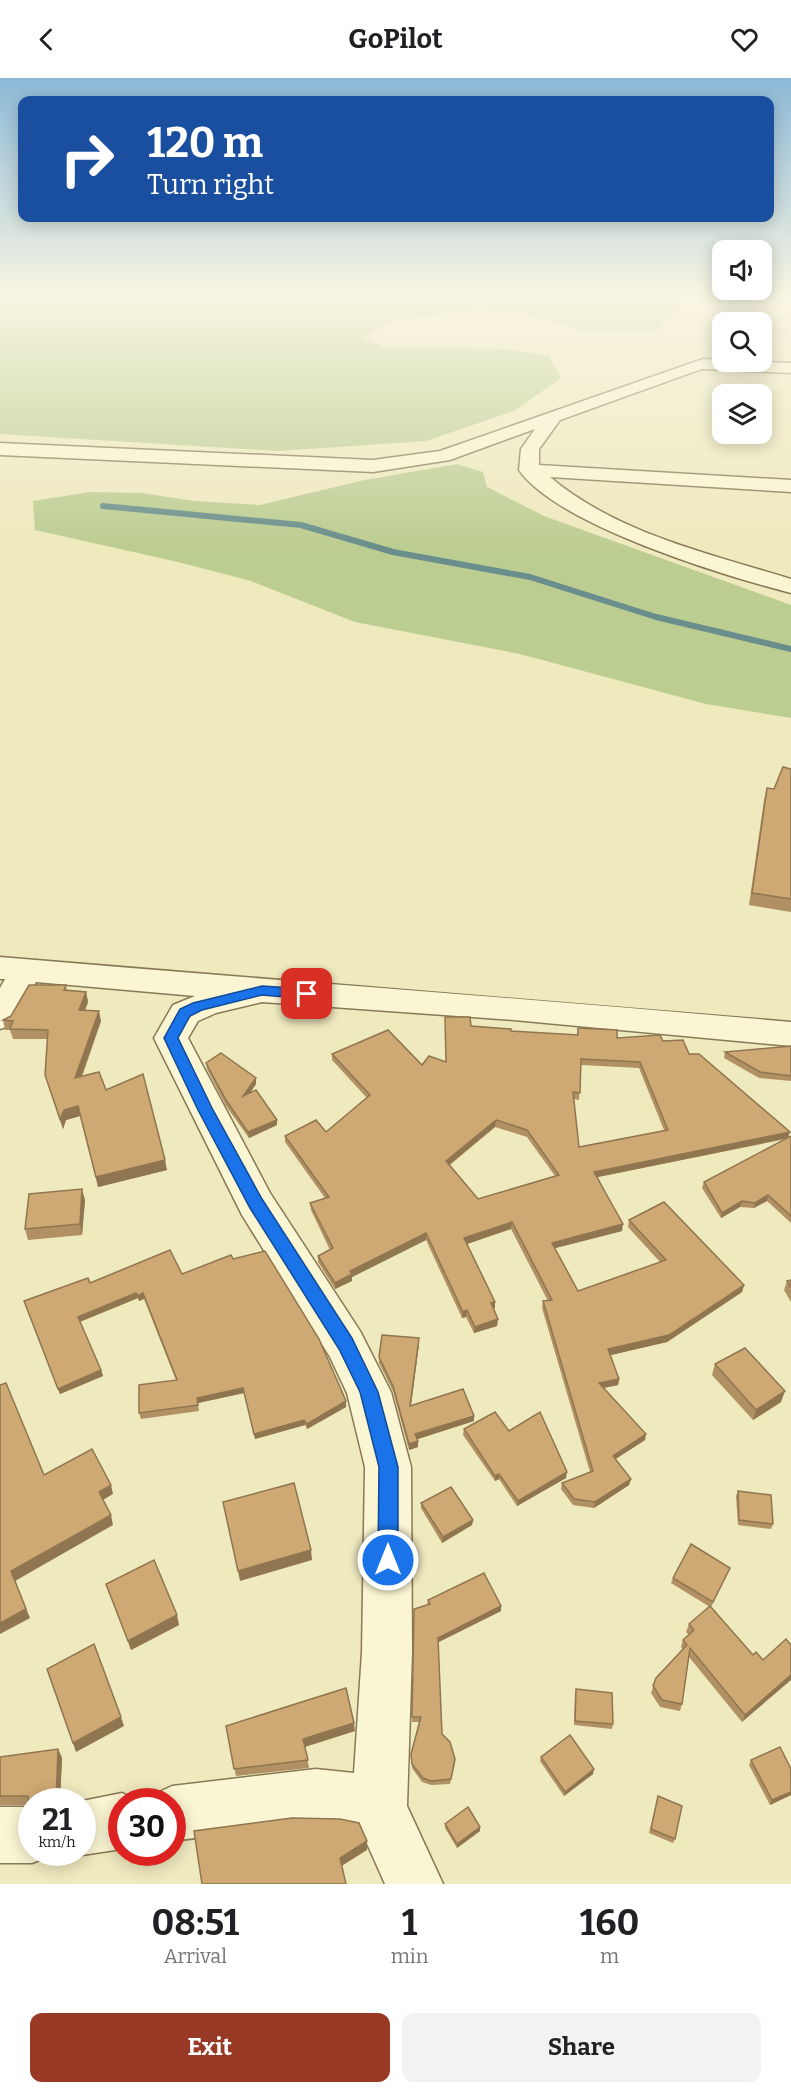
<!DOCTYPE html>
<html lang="en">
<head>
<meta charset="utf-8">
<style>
  body { margin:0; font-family:Bitter,serif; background:#f2f2f2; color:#202124; height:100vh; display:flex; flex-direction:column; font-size:22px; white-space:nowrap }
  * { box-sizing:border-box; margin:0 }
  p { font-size:20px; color:#757577 }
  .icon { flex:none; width:33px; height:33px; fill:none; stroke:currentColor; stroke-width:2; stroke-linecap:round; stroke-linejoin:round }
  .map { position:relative; height:1806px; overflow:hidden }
  .sheet { display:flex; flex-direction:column; background:#fff; flex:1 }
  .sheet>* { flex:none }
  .top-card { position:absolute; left:18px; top:18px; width:756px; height:126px; border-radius:12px; box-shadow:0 3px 15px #0003; background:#1a4fa0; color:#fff; overflow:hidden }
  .buttons { position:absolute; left:712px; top:162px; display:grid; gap:12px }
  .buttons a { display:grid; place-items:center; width:60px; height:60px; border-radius:12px; background:#fff; box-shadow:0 3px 15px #0003; font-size:30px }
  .speed { position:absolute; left:18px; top:1710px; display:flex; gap:12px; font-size:30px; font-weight:700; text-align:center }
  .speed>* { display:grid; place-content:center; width:78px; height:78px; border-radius:50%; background:#fff; box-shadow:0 3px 15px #0003; line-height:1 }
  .speed small { font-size:15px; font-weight:400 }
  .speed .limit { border:9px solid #d22; background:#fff; color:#111 }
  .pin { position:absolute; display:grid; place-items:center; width:51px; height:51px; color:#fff; margin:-26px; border-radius:12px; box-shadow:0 3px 9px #0006 }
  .me { position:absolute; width:66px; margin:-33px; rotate:0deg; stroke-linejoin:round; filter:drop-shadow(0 0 4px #0008) }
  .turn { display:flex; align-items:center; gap:21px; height:126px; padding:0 30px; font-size:27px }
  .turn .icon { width:78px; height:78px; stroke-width:2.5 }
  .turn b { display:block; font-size:42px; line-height:51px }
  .eta { display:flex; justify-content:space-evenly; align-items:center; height:102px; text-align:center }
  .eta b { font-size:36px; font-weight:700; line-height:42px }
  .cta { display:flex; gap:12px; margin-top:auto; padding:12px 30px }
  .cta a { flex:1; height:69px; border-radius:12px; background:#983925; color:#fff; font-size:24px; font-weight:700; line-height:69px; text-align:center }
  .cta a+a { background:#f2f2f2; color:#202124 }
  header { display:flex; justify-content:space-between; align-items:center; height:78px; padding:0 30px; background:#fff; font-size:27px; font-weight:700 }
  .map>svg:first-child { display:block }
</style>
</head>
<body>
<header><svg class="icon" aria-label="back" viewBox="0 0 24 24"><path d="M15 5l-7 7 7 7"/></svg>GoPilot<svg class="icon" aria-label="heart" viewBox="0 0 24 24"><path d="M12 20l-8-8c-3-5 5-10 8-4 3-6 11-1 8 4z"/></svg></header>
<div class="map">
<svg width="791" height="1806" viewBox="0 0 791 1806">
  <rect width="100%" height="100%" fill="#efe9be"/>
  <g fill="#bccd92">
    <polygon points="0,217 676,217 680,229 656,252 580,252 532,237 480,231 391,243 364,259 384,269 507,271 549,278 561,300 514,333 426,363 277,373 0,356"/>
    <polygon points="457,386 483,394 487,409 544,438 791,527 791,640 706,626 520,576 355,544 251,503 178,484 35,452 33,423 90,414 142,415 194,423 260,427 360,403"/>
  </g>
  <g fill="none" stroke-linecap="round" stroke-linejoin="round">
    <polyline stroke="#698e8b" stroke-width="6" points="103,428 301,447 393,474 530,499 656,539 791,571"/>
    <defs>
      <g id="minor">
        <path d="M703 281 791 285V295L703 291 693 294 560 342 539 371V387L791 402V414L550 399C616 455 710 476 791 501V515C725 498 557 447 519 392L521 371 535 351 450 382 373 394 0 377V365L373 382 440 373Z"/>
        <path d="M0 879C264 902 528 920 791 944V968L514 942 262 924 216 935 198 943 188 960 270 1115 360 1253 391 1314 411 1389 412 1574 407 1728 443 1806H385L361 1752C312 1737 225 1757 172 1763V1724H150L153 1717 172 1708 316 1691 354 1695 362 1574 365 1389 347 1315 330 1279 242 1137 154 960 173 927 195 918 36 904 12 947 0 951V910L5 901H0Z"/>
        <polygon points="122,1715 142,1724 122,1724 122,1771 82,1777 77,1774 82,1774 82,1724 77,1724"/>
        <polygon points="0,1729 32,1729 32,1774 53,1774 52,1777 32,1785 0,1785"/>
      </g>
    </defs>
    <use href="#minor" stroke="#887957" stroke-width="3"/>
    <use href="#minor" fill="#faf5d2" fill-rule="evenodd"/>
  </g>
  <g fill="#b19163" fill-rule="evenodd">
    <polygon points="791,691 791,834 749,827 764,722 767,710 774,711"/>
    <polygon points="66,907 67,913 86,914 88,924 85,933 101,943 82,999 106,1012 167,1092 98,1109 80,1038 66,1042 63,1051 48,1007 45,997 48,961 13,961 10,952 5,952 3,942 11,938"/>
    <path d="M471 948 511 953 577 957 578 950 617 960 663 963 689 976 789 1059 791 1058V1145L767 1123 754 1130 740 1129 721 1140 702 1110 704 1104 786 1061 598 1099 622 1153 555 1170 578 1213 660 1184 628 1149 629 1142 744 1207 742 1214 667 1264 610 1277 619 1301 618 1307 604 1310 645 1362 615 1381 631 1401 629 1407 594 1430 573 1427 561 1411 562 1405 590 1394 542 1230 543 1223H548L511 1151 467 1166 495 1224V1230L493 1231 498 1241 497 1248 474 1255 466 1239 462 1240 426 1162 352 1199V1203L335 1211 318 1184V1178L330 1172 311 1132 310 1125 325 1120 285 1064V1058L326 1054 367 1020 332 982V976L422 987 445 983ZM581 987 639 990 664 1052 579 1069 574 1021 579 1022ZM495 1049 527 1059 555 1098 478 1121 450 1087Z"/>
    <polygon points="791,968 791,1003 759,1000 724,980 725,974"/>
    <polygon points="206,985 256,1006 250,1015 277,1042 277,1047 249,1060 226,1028 207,991"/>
    <polygon points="85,1122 82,1157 28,1162 25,1151"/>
    <polygon points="233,1181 346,1323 346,1329 307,1351 305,1347 255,1361 244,1315 198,1325 199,1333 141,1341 139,1335 176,1302 144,1221 139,1223 138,1220 80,1244 101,1292 103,1298 60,1316 26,1229 90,1205 182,1196"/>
    <polygon points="791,1202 791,1224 784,1212 787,1203"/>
    <polygon points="419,1266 411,1328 474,1343 417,1361 418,1369 409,1372 393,1313 379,1285 379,1279"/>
    <polygon points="715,1286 781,1324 753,1342 712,1297"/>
    <polygon points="464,1351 509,1353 566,1400 517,1428 499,1401 495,1403 463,1357"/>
    <polygon points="738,1413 773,1446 771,1451 738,1447 736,1418"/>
    <polygon points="421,1425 473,1442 472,1447 442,1465 421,1430"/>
    <polygon points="728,1495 711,1529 753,1577 763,1582 786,1561 742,1644 689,1579 682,1626 680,1633 660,1629 651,1615 656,1600 683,1572 681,1569 683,1562 689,1557 686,1554 689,1546 710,1529 671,1505 673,1500"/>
    <polygon points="106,1506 179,1547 131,1572"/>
    <polygon points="428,1522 501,1528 501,1533 438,1564 442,1656 455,1685 450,1706 431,1707 422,1704 412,1690 411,1676 419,1644 412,1644 414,1531 427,1527"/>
    <polygon points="576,1611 613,1646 612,1651 574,1647 575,1616"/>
    <polygon points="226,1648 355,1653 305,1669 309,1690 236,1698"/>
    <polygon points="58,1671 62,1680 60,1724 32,1724 32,1731 30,1727 0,1727 0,1679"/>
    <polygon points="541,1679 593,1696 564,1718 540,1683"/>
    <polygon points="751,1682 791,1691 791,1717 770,1727 749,1687"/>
    <polygon points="658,1718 675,1761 673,1765 649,1755"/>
    <polygon points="445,1746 480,1749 480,1753 457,1770 445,1750"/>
  </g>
  <g fill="#907650">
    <polygon points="86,914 88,924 81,942 79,932"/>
    <polygon points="99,933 101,943 77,1010 75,1000"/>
    <polygon points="256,1000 256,1006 244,1024 243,1018"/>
    <polygon points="78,1028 80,1038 66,1042 63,1051 60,1041 64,1032"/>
    <polygon points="277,1042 277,1047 249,1060 248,1054"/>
    <polygon points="496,1042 495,1049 446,1089 446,1083"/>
    <polygon points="790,1054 788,1060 593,1100 594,1094"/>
    <polygon points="165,1082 167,1092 98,1109 96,1099"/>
    <polygon points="82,1111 85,1122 82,1157 80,1146"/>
    <polygon points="768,1117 767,1123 754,1130 755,1125"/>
    <polygon points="742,1123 740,1129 721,1140 722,1135"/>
    <polygon points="512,1144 511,1151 464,1167 464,1160"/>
    <polygon points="623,1146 622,1153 552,1171 552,1165"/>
    <polygon points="426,1155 426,1162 352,1199 352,1203 335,1211 335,1205 350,1193"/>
    <polygon points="744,1207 742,1214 667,1264 607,1278 608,1271"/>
    <polygon points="136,1215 138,1220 79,1244 78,1239"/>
    <polygon points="143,1215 144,1221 139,1223 138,1218"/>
    <polygon points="495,1224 495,1230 490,1232 491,1225"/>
    <polygon points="467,1232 466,1239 462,1240 463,1234"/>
    <polygon points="498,1241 497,1248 474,1255 475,1249"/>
    <polygon points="419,1260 419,1266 410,1334 410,1328"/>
    <polygon points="101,1292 103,1298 60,1316 58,1311"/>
    <polygon points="619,1301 618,1307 598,1311 599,1305"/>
    <polygon points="243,1310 244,1315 198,1325 197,1320"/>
    <polygon points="785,1313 781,1324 753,1342 756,1332"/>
    <polygon points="346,1323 346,1329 307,1351 307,1346"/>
    <polygon points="474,1338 474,1343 415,1362 415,1356"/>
    <polygon points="304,1342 305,1347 255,1361 254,1356"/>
    <polygon points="646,1356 645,1362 611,1384 613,1378"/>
    <polygon points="418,1363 418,1369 409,1372 409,1366"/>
    <polygon points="567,1394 566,1400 517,1428 518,1423"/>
    <polygon points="499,1396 499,1401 495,1403 495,1398"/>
    <polygon points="631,1401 629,1407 594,1430 595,1424"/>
    <polygon points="111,1407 113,1416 101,1423 99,1414"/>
    <polygon points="111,1437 113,1447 15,1503 30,1540 0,1556 0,1545 11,1493"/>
    <polygon points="473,1442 472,1447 442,1465 443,1459"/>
    <polygon points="311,1472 312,1482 240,1503 238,1493"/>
    <polygon points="501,1528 501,1533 437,1565 438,1560"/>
    <polygon points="177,1537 179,1547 131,1572 128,1563"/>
    <polygon points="791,1597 791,1602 742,1644 745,1637"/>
    <polygon points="121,1639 124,1648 76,1674 73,1665"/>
    <polygon points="354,1645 355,1653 304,1669 303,1661"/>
    <polygon points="58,1671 62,1680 60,1724 56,1723"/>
    <polygon points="594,1691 593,1696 564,1718 565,1714"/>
    <polygon points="791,1714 791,1717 770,1727 772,1722"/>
    <polygon points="480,1749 480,1753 457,1770 457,1766"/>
    <polygon points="367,1763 367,1772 340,1789 340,1780"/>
  </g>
  <g fill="#cea973" stroke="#907650" stroke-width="1.5" fill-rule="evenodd">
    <polygon points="783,689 791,691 791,821 752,815 767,710 774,711"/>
    <polygon points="29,907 66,907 64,912 86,914 79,932 99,933 75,1000 99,994 106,1012 143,996 165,1082 96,1099 78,1028 64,1032 60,1041 45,997 48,952 10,951 13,943 3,942 11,938"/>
    <path d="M445 939H470L471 948 511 951V953L578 957V950L617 952V960L660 957 663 963 683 962 689 976H699L790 1054 594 1094 623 1146 552 1165 578 1213 666 1182 629 1142 664 1124 744 1207 669 1257 608 1271 619 1301 599 1305 646 1356 613 1378 631 1401 595 1424 574 1421 562 1405 593 1393 543 1223 552 1222 512 1144 464 1160 495 1224 491 1225 498 1241 475 1249 467 1232 463 1234 426 1155 350 1193 352 1196 335 1205 318 1178 333 1170 310 1125 329 1119 285 1058 316 1042 326 1054 370 1017 332 976 388 952 422 987 429 978 446 984ZM581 981 640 984 668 1052 579 1069 573 1014 580 1015ZM496 1042 527 1052 559 1097 478 1121 446 1083Z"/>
    <polygon points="791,968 791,998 760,994 725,974"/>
    <polygon points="221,975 256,1000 243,1018 256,1012 277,1042 248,1054 226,1022 206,985"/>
    <polygon points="791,1058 791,1138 768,1117 755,1125 742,1123 722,1135 704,1104"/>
    <polygon points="82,1111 80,1146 25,1151 29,1116"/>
    <polygon points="170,1172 182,1196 231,1177 233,1181 265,1173 319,1261 346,1323 307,1346 304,1342 254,1356 243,1310 197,1320 198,1327 139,1335 139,1307 177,1302 143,1215 138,1218 136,1215 78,1239 101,1292 58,1311 24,1223 88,1200 90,1205"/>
    <polygon points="791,1202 791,1209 787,1203"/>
    <polygon points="382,1257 419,1260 410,1328 463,1311 474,1338 415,1356 418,1363 409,1366 393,1308 379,1279"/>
    <polygon points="745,1270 785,1313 756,1332 715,1286"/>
    <polygon points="6,1305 44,1397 92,1371 111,1407 99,1414 111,1437 11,1493 26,1531 0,1545 0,1307"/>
    <polygon points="495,1334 509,1353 540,1334 567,1394 518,1423 499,1396 495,1398 464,1351"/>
    <polygon points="294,1405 311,1472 238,1493 223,1424"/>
    <polygon points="451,1409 473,1442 443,1459 421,1425"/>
    <polygon points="738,1413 771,1417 773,1446 739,1442"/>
    <polygon points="691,1466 730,1490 713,1524 673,1500"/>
    <polygon points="154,1482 177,1537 128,1563 106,1506"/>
    <polygon points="484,1495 501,1528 438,1560 442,1656 450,1664 455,1681 451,1701 431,1703 423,1700 412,1686 411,1676 421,1639 412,1639 414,1531 430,1526 428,1522"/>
    <polygon points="710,1528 753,1577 756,1574 763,1582 786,1561 791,1567 791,1597 745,1637 690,1570 682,1626 662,1622 653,1608 656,1600 687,1567 683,1562 694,1552 689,1546"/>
    <polygon points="94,1566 121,1639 73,1665 47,1591"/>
    <polygon points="346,1610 354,1645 303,1661 308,1682 234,1691 226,1648"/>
    <polygon points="576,1611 612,1615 613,1646 575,1643"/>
    <polygon points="570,1657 594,1691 565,1714 541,1679"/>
    <polygon points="780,1669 791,1691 791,1714 772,1722 751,1682"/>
    <polygon points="58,1671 56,1723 32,1724 32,1727 30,1728 28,1718 0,1718 0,1679"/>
    <polygon points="658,1718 682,1728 675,1761 651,1751"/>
    <polygon points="468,1729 480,1749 457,1766 445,1746"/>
    <polygon points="292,1740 340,1741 359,1745 367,1763 340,1780 346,1806 202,1806 194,1753"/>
  </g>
  <linearGradient id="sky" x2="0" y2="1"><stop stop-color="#8cb9d7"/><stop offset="0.46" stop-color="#f8f5e2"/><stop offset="1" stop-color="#f8f5e2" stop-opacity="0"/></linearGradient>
  <rect width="791" height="470" fill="url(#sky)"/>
  <polygon fill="#1a73e8" stroke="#114b97" stroke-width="1.5" points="262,908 307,911 314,916 307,921 262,917 202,932 190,938 178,960 212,1030 262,1121 352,1260 378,1314 398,1389 398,1482 395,1488 388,1491 381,1488 378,1482 379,1389 360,1314 339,1271 250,1130 197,1030 164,960 180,931 193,925"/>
</svg>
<div class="buttons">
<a><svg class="icon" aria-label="sound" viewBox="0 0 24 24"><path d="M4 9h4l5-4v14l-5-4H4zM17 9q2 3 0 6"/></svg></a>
<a><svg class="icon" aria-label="search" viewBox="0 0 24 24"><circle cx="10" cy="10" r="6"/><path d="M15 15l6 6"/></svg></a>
<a><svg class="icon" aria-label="layers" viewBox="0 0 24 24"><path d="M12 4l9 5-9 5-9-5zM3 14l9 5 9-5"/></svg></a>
</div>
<div class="speed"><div>21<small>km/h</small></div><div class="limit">30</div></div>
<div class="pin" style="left:307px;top:916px;background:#d93025"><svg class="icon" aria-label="arrive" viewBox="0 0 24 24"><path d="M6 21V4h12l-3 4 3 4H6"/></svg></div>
<svg class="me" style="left:388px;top:1482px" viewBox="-20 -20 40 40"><circle r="17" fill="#1a73e8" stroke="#fff" stroke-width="3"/><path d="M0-11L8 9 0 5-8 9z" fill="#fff"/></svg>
<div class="top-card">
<div class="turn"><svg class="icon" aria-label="right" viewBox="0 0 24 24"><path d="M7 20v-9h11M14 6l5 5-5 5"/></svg><div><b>120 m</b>Turn right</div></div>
</div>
</div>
<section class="sheet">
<div class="eta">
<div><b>08:51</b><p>Arrival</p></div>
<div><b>1</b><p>min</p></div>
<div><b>160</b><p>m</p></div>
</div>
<div class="cta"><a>Exit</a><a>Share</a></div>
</section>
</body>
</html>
